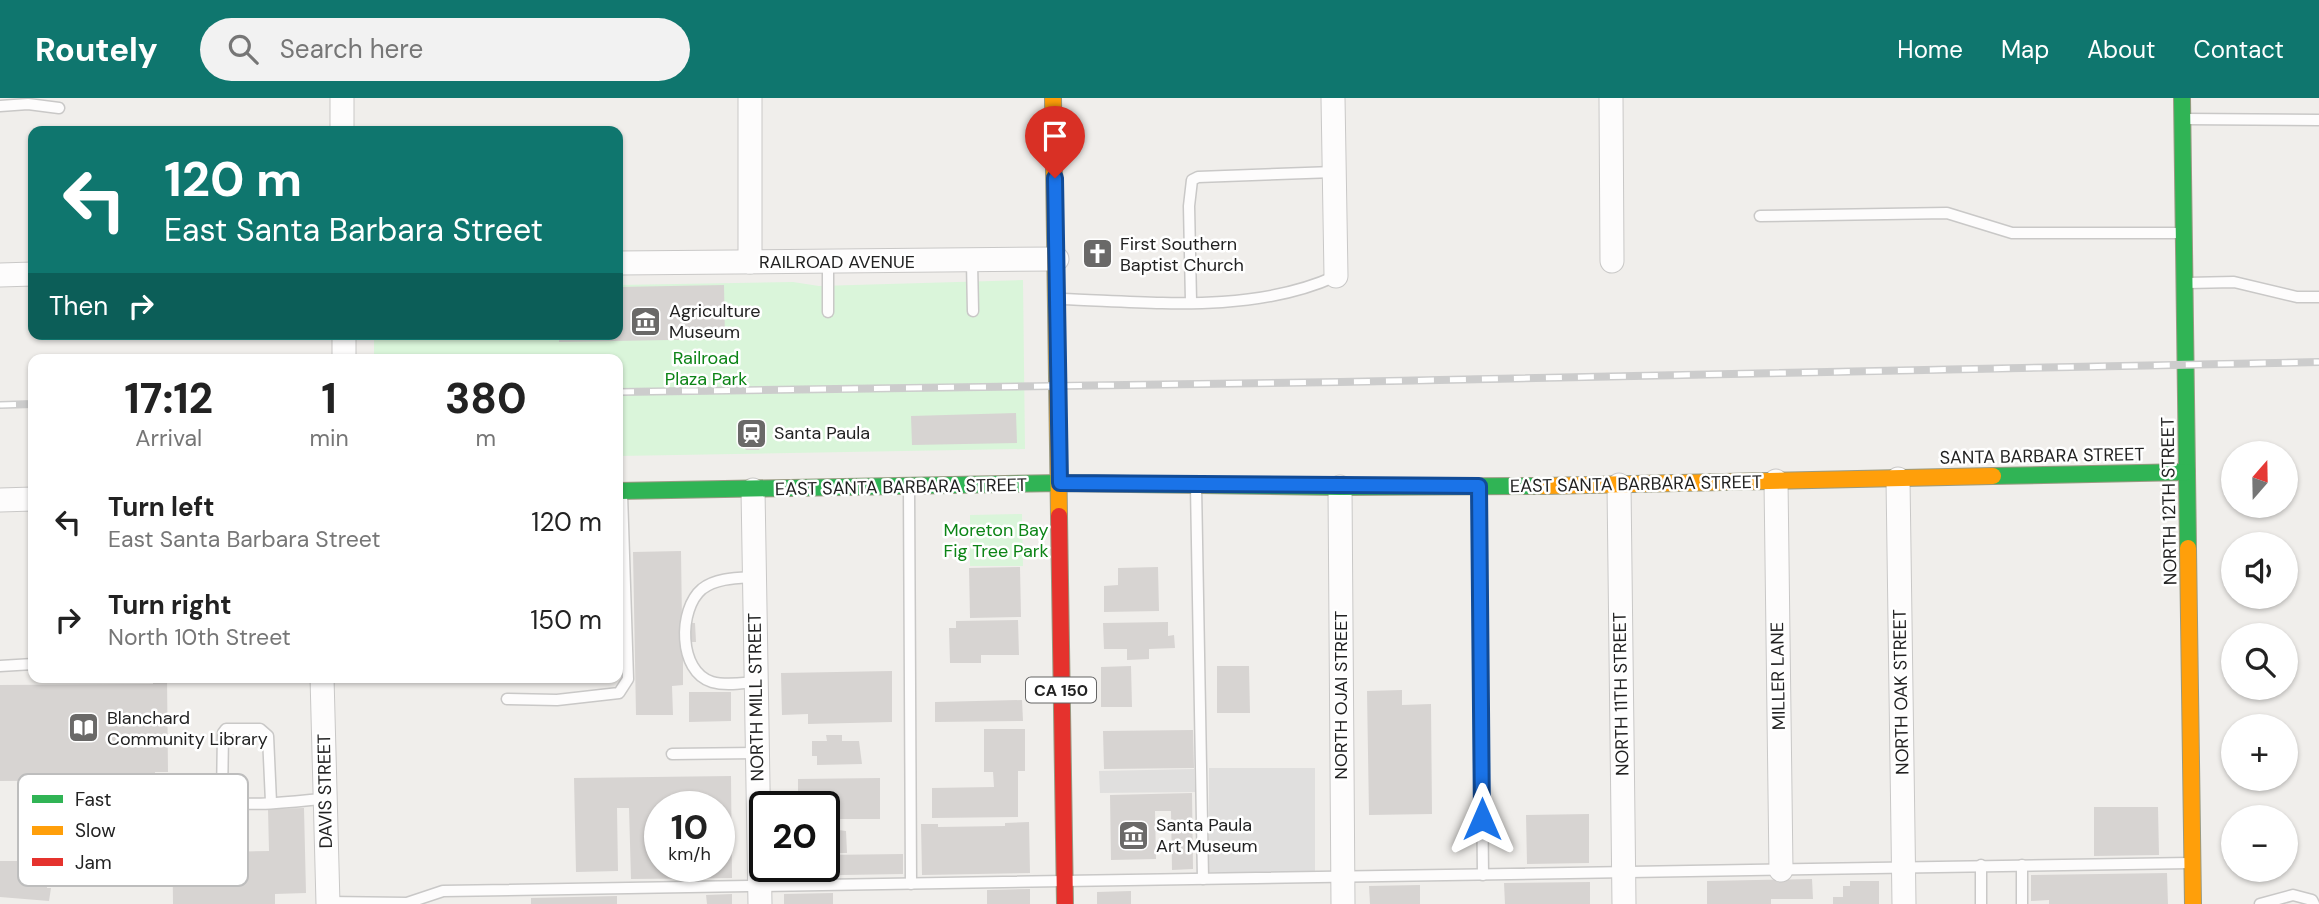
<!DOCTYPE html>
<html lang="en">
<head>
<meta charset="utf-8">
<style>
  body { margin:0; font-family:"DM Sans",sans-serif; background:#f2f2f2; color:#222; height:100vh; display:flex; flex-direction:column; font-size:26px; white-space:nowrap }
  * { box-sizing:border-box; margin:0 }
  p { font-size:23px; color:#767676 }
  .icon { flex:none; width:38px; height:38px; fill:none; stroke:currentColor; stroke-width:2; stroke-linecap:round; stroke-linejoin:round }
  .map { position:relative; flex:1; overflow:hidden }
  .panel { position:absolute; left:28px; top:256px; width:595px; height:329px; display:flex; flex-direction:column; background:#fff; border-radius:14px; box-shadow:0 2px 5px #0004 }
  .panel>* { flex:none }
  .top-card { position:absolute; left:28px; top:28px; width:595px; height:214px; border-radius:14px; box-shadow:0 2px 5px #0004; background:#0f766e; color:#fff; overflow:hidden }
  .needle { width:46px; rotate:20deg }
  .tools { position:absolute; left:2221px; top:343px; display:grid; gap:14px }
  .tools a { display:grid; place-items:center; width:77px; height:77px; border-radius:50%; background:#fff; box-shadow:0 2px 5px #0004; font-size:35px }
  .speed { position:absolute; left:644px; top:693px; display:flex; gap:14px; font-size:35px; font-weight:700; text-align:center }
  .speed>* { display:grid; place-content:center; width:91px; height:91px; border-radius:50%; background:#fff; box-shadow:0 2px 5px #0004; line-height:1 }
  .speed small { font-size:18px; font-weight:400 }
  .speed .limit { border:4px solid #111; border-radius:10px; background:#fff; color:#111 }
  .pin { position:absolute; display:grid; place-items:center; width:60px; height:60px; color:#fff; margin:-72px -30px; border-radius:50% 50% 50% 0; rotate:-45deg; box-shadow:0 0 7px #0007 }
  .pin .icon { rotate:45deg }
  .me { position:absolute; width:77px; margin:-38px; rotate:0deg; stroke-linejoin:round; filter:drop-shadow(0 0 5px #0008) }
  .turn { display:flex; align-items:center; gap:24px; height:147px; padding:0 21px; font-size:32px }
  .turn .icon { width:91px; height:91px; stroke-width:2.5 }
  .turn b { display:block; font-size:49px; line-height:60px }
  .then { display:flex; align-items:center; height:66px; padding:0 21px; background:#0003; gap:14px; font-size:26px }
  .eta { display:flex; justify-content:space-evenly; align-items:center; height:119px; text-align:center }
  .eta b { font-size:42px; font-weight:800; line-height:49px }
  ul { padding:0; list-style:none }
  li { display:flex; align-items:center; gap:21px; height:98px; padding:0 21px }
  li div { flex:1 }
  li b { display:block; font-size:26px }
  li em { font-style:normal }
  header { display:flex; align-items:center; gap:42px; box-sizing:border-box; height:98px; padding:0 35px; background:#0f766e; color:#fff }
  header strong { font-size:33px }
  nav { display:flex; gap:38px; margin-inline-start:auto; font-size:24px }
  .search { width:490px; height:63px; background:#f2f2f2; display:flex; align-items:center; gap:18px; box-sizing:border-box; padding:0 24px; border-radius:38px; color:#767676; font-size:26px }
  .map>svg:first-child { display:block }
</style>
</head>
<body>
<header>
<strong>Routely</strong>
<div class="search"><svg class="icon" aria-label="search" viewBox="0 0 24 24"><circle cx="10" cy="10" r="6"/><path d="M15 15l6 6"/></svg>Search here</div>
<nav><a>Home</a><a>Map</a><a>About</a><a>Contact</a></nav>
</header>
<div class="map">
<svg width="2319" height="806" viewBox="0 0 2319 806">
  <rect width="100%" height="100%" fill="#f0eeeb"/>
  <g fill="#daf5da">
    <polygon points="1023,182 1025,351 618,358 618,261 374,261 374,236 618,236 618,187 793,184 819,188"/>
    <polygon points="1022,416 1023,468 970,468 970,417"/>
  </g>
  <g fill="#e0dfde">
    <polygon points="1209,670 1315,670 1315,775 1209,774"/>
    <polygon points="1194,671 1195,694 1100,695 1099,673"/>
  </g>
  <g fill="#d7d4d2" fill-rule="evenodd">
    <polygon points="724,187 725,241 559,244 559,236 618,236 618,189"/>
    <polygon points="1016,315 1017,345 912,347 911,318"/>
    <polygon points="758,330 765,341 759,352 746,352 740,342 746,331"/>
    <polygon points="681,453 682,525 695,525 696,544 683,544 683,587 672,588 673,617 636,617 633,454"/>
    <polygon points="1020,469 1021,519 970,520 969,470"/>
    <polygon points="1158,469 1159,513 1104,514 1104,488 1118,487 1118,470"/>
    <polygon points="1018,522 1019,557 981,557 981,565 950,565 949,530 956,530 956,523"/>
    <polygon points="1168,524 1168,538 1174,537 1175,550 1149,551 1149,561 1127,562 1127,551 1104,551 1103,525"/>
    <polygon points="1131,568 1132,609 1101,609 1101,569"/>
    <polygon points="1217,568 1249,568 1250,615 1217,615"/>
    <polygon points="892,573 892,624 808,626 808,616 782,617 781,575"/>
    <polygon points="153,579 167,579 168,674 155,674 155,682 0,683 0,587 153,586"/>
    <polygon points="1402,592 1402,607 1431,606 1432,716 1369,717 1367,593"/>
    <polygon points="689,594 731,594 731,623 689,624"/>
    <polygon points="1022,602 1023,623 935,624 935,604"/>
    <polygon points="984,631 1025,631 1025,673 1018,673 1018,719 932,720 932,690 994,689 993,674 984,674"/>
    <polygon points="1193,632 1194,670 1104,671 1103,633"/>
    <polygon points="826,637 842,637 842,643 859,643 862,666 817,667 817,658 812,658 812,643 827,643"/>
    <path d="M731 678 732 780 631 781 629 710H617L618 773 576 774 574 680ZM660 709H719V768H660Z"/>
    <polygon points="880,680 880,721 824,721 824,709 798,709 798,681"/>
    <polygon points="1192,695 1193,771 1172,772 1171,713 1155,713 1156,761 1111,762 1110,697"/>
    <polygon points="2094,709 2158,709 2159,757 2094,758"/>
    <polygon points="304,710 306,795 275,796 275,806 173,806 172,713 222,712 223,754 269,753 268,711"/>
    <polygon points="1589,716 1589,765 1527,766 1526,717"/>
    <polygon points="1029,724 1030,775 922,777 921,726 938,726 938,729 1005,728 1005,725"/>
    <polygon points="824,730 846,733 847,755 824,755"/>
    <polygon points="903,756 903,776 783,778 782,768 824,768 824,757"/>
    <polygon points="0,763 43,763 43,783 47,782 47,790 51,790 49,803 0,799"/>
    <polygon points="2167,775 2168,806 2049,806 2049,802 2031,803 2031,777"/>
    <polygon points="1812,781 1813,801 1771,801 1771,806 1707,806 1707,783"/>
    <polygon points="1850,783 1879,783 1879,806 1833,806 1833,799 1843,799 1843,788 1850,788"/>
    <polygon points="1590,784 1590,806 1505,806 1504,785"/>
    <polygon points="1420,787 1420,806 1370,806 1369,788"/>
    <polygon points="1030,791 1030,806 987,806 987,792"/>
    <polygon points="1131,793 1131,806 1097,806 1097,794"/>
    <polygon points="833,795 833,806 784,806 784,796"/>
    <polygon points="732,796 732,806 707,806 706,797"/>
    <polygon points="617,798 617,806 531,806 531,800"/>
  </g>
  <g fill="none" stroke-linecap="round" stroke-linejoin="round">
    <defs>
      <g id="lane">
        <polyline points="0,8 28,6 59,10"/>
        <polyline points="2185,21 2319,22"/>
        <polyline points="1760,118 1947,115 2012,135 2181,135"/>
        <polyline points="972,164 973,213"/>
        <polyline points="828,165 828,214"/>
        <polyline points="2187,185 2234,184 2297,199 2319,199"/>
        <path d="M1062 201C1152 204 1253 216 1336 178"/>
        <polyline points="1191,203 1189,108 1192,82 1198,79 1334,74"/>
        <polyline points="1196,388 1203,781"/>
        <polyline points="909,390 911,786"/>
        <polyline points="1479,391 1483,777"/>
        <path d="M754 479C737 480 716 480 702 491 678 511 678 574 712 584 726 588 742 585 756 584"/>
        <polyline points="0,568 33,566"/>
        <polyline points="507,601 557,602 619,595 628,581 622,396"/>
        <polyline points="672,656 756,655"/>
        <path d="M271 704 268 638 260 631H226L223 635 222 700C239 712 301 702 324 701"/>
        <polyline points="1981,767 1981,806"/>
        <polyline points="2022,767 2022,806"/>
        <polyline points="328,804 407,805 443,793 2190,765"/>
        <polyline points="2260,806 2293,797 2312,802 2314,806"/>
      </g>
      <g id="street">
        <polyline points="342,0 342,33"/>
        <polyline points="750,0 750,164"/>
        <polyline points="1333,0 1336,178"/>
        <polyline points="1611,0 1612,163"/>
        <polyline points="618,165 1057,161"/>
        <polyline points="0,177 33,176"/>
        <polyline points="344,236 344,261"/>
        <polyline points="1898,381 1904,806"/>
        <polyline points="1776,383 1781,772"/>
        <polyline points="1619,387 1624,806"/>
        <polyline points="1340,389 1343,806"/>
        <polyline points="753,392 760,806"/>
        <polyline points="0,402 33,401"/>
        <polyline points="322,579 328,806"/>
      </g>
      <g id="fast">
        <polyline points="2182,0 2188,450"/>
        <polyline points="1993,378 2187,374"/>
        <polyline points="618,393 1060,385 1340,389 1543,388"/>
      </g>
      <g id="slow">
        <polyline points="1053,0 1059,418"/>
        <polyline points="1543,388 1993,378"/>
        <polyline points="2188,450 2193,806"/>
      </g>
      <polyline id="jam" points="1059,418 1065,806"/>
    </defs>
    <use href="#lane" stroke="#c9c8c7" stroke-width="13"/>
    <use href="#street" stroke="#c9c8c7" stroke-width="25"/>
    <use href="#fast" stroke="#999a82" stroke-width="18"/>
    <use href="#slow" stroke="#999a82" stroke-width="18"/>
    <use href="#jam" stroke="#999a82" stroke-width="18"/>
    <use href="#lane" stroke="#fdfcfc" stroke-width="10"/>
    <use href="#street" stroke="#fdfcfc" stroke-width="23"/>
    <use href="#fast" stroke="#30b455" stroke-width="16"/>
    <use href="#slow" stroke="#ff9f0a" stroke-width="16"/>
    <use href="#jam" stroke="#e5322d" stroke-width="16"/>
    <defs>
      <g id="rail">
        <polyline points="618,294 1340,284 2319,264"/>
        <polyline points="0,307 33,306"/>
      </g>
    </defs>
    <use href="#rail" stroke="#ccc" stroke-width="8"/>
    <use href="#rail" stroke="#fff" stroke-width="5" stroke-dasharray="16" stroke-linecap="butt"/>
  </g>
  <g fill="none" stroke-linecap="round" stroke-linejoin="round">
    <defs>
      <polyline id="route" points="1055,80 1060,385 1479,388 1482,721"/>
    </defs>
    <use href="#route" stroke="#114b97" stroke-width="18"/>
    <use href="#route" stroke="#1a73e8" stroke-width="12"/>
  </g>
  <defs>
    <symbol id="church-square" viewBox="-11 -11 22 22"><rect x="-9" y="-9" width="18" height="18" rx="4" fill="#6a6968" stroke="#fff"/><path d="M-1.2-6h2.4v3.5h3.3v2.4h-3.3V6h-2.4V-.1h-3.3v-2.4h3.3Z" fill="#fff"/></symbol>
    <symbol id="museum-square" viewBox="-11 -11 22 22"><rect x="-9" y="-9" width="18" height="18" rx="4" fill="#6a6968" stroke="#fff"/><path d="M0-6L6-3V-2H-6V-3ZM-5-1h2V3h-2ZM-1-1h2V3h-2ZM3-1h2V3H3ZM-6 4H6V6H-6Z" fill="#fff"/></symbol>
    <symbol id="station-square" viewBox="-11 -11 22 22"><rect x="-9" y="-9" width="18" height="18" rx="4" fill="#6a6968" stroke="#fff"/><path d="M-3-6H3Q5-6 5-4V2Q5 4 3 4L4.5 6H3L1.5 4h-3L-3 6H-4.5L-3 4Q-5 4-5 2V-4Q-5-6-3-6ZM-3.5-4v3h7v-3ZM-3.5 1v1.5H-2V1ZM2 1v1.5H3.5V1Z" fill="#fff"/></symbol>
    <symbol id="library-square" viewBox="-11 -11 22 22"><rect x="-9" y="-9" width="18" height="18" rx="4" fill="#6a6968" stroke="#fff"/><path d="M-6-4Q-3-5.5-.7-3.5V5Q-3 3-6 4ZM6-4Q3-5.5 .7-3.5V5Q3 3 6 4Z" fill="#fff"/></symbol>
  </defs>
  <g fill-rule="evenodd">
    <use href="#church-square" x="1080" y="138" width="35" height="35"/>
    <use href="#museum-square" x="628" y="206" width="35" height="35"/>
    <use href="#station-square" x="734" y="318" width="35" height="35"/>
    <use href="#library-square" x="66" y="612" width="35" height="35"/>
    <use href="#museum-square" x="1116" y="720" width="35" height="35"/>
  </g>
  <g text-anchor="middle" stroke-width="5" stroke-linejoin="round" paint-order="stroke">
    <rect fill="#fff" stroke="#646464" stroke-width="2" x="1026" y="579.5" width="70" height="25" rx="5"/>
    <g font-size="16" font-weight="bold" fill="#222">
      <text x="1061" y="598">CA 150</text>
    </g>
    <g font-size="18" fill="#222" stroke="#fff" text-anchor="start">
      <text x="1120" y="152">First Southern<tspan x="1120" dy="21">Baptist Church</tspan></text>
      <text x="669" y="219">Agriculture<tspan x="669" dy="21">Museum</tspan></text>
      <text x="774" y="341">Santa Paula</text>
      <text x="107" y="626">Blanchard<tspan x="107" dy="21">Community Library</tspan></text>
      <text x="1156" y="733">Santa Paula<tspan x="1156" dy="21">Art Museum</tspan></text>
    </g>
    <g font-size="18" fill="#222" stroke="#fff">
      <text x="837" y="170">RAILROAD AVENUE</text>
      <text transform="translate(2042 358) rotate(-1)" y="6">SANTA BARBARA STREET</text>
      <text transform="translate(1636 386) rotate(-1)" y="6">EAST SANTA BARBARA STREET</text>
      <text transform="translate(901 389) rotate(-1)" y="6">EAST SANTA BARBARA STREET</text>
      <text transform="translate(2169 403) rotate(-91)" y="6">NORTH 12TH STREET</text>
      <text transform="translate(1778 578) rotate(-91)" y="6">MILLER LANE</text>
      <text transform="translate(1901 594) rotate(-91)" y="6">NORTH OAK STREET</text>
      <text transform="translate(1621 596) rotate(-91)" y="6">NORTH 11TH STREET</text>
      <text transform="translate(1341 597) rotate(-90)" y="6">NORTH OJAI STREET</text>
      <text transform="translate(756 599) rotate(-91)" y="6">NORTH MILL STREET</text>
      <text transform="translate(325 693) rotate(-91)" y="6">DAVIS STREET</text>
    </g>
    <g font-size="18" fill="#0c8416" stroke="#fff">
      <text x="706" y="266">Railroad<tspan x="706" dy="21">Plaza Park</tspan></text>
      <text x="996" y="438">Moreton Bay<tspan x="996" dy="21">Fig Tree Park</tspan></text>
    </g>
  </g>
  <rect x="18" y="676" width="230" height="112" rx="10" fill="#fff" stroke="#bdbdbd" stroke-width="2"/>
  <rect x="32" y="697" width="31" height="8" fill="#30b455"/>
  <rect x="32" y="728" width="31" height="9" fill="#ff9f0a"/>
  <rect x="32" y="760" width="31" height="8" fill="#e5322d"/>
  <g font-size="19" fill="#222">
    <text x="75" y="708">Fast</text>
    <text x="75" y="739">Slow</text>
    <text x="75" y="771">Jam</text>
  </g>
</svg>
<div class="tools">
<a><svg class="needle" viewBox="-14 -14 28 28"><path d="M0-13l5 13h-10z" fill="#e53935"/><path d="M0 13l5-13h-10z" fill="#767676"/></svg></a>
<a><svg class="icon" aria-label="sound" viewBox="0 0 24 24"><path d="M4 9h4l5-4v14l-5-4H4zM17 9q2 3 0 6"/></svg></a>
<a><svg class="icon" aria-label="search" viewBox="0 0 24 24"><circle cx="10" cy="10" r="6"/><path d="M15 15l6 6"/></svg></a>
<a>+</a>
<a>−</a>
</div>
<div class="speed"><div>10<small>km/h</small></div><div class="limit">20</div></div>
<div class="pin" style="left:1055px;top:80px;background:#d93025"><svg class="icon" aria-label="arrive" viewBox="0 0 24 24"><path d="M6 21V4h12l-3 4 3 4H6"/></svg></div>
<svg class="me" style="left:1482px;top:721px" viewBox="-20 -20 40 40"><path d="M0-17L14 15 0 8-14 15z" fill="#1a73e8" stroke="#fff" stroke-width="4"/></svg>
<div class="top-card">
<div class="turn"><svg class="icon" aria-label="left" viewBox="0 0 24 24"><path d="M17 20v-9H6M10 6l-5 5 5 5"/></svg><div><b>120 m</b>East Santa Barbara Street</div></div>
<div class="then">Then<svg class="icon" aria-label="right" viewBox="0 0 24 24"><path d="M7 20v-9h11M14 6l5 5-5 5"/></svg></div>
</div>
<section class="panel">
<div class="eta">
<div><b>17:12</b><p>Arrival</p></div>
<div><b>1</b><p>min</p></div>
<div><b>380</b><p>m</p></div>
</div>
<ul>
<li><svg class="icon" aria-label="left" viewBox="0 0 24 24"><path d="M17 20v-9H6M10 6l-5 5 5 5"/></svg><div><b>Turn left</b><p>East Santa Barbara Street</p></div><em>120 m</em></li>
<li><svg class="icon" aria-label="right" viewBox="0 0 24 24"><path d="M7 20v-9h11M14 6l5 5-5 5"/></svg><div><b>Turn right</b><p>North 10th Street</p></div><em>150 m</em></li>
</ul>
</section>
</div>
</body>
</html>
